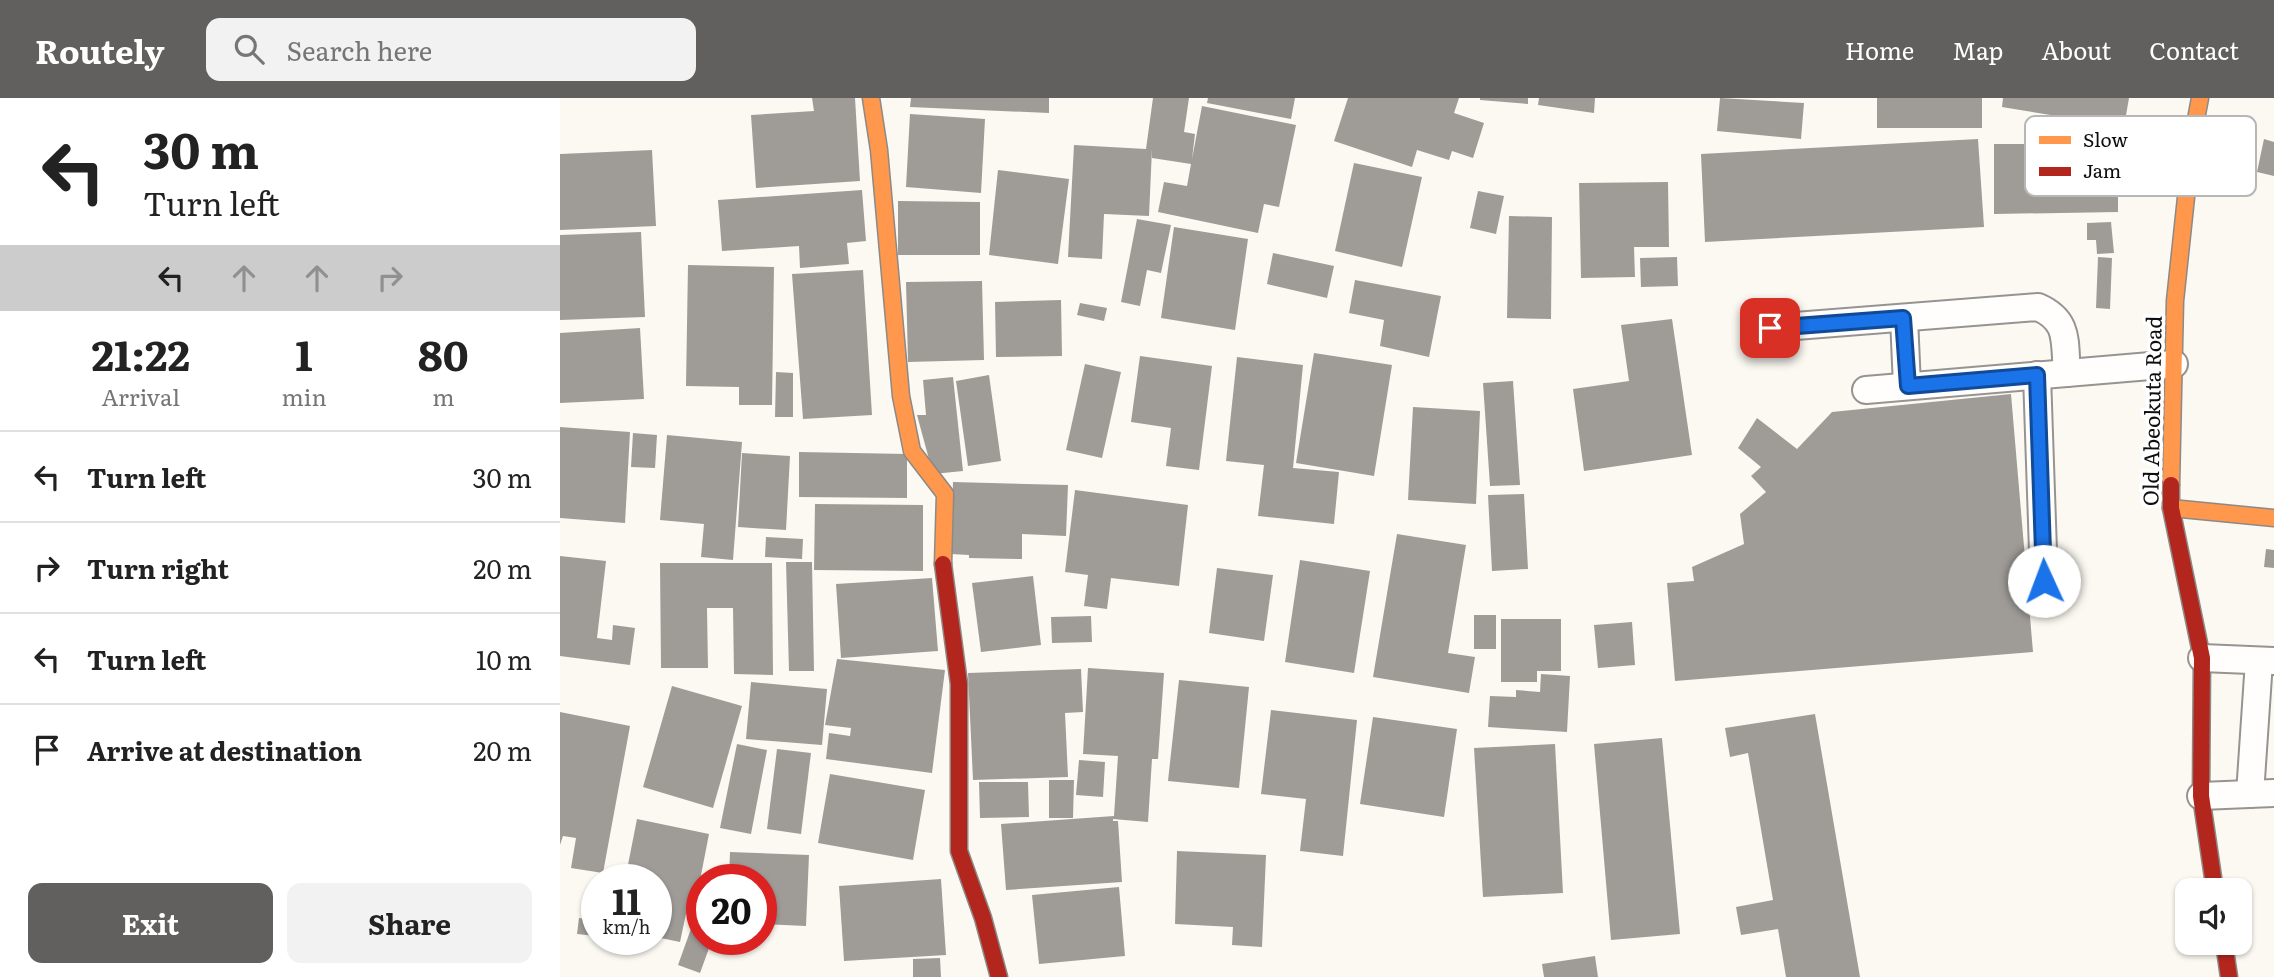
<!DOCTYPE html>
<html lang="en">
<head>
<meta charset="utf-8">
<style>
  body { margin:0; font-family:Literata,serif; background:#f2f2f2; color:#222; height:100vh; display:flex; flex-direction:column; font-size:26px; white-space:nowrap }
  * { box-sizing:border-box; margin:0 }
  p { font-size:23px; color:#767676 }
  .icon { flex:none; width:38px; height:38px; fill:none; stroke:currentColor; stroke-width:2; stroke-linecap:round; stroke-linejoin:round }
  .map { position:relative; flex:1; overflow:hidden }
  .panel { display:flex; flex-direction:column; background:#fff; width:560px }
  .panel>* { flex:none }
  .banner { background:#fff; color:#222; overflow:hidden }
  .tools { position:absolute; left:1615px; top:780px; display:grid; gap:14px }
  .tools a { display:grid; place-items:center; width:77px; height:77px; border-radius:14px; background:#fff; box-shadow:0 2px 5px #0004; font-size:35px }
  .speed { position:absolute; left:21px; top:766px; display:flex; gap:14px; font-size:35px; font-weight:700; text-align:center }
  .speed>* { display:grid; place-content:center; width:91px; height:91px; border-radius:50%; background:#fff; box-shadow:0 2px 5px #0004; line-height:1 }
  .speed small { font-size:18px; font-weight:400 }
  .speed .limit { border:10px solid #d22; background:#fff; color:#111 }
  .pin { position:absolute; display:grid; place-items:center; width:60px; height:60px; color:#fff; margin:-30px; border-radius:14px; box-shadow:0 4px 10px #0006 }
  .me { position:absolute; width:77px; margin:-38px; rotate:358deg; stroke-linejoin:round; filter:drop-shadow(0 0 5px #0008) }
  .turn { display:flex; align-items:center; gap:24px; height:147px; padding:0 28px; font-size:32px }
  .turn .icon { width:91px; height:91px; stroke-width:2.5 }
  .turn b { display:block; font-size:49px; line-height:60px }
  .lanes { display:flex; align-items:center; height:66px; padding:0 28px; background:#0003; justify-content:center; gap:35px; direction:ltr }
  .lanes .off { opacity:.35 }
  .eta { display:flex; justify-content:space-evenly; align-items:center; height:119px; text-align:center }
  .eta b { font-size:42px; font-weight:700; line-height:49px }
  .cta { display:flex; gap:14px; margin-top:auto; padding:14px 28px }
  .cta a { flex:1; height:80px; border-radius:14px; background:#61605e; color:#fff; font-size:28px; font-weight:700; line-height:80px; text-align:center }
  .cta a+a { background:#f2f2f2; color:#222 }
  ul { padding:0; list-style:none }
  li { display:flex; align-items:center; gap:21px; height:91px; padding:0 28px; border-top:2px solid #e0e0e0 }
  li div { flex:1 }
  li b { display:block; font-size:26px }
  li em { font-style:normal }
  header { display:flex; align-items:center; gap:42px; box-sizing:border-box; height:98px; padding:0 35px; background:#61605e; color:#fff }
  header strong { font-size:33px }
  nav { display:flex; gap:38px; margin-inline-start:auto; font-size:24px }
  .search { width:490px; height:63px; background:#f2f2f2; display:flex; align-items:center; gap:18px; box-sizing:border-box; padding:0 24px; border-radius:14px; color:#767676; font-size:26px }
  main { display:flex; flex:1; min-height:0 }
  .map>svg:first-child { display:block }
</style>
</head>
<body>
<header>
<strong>Routely</strong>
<div class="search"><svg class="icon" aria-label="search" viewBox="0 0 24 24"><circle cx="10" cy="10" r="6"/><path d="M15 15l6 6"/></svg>Search here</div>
<nav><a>Home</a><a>Map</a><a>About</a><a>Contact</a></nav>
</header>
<main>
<section class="panel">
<div class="banner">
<div class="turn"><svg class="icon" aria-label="left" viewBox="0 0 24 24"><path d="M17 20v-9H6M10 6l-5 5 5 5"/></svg><div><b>30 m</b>Turn left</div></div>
<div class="lanes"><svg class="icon" aria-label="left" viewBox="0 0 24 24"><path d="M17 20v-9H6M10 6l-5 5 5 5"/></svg><svg class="icon off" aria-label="ahead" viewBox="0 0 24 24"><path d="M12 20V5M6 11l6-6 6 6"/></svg><svg class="icon off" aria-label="ahead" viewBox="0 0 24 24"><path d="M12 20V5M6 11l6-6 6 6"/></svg><svg class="icon off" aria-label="right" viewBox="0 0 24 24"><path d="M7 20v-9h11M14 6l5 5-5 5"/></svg></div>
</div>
<div class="eta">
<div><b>21:22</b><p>Arrival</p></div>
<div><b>1</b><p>min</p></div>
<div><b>80</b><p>m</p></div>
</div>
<ul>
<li><svg class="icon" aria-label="left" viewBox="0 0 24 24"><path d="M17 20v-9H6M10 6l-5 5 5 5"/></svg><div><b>Turn left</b></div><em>30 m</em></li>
<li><svg class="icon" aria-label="right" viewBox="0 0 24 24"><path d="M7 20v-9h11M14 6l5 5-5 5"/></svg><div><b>Turn right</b></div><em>20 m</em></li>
<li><svg class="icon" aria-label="left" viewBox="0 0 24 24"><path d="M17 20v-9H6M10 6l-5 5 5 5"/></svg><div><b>Turn left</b></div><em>10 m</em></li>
<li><svg class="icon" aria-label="arrive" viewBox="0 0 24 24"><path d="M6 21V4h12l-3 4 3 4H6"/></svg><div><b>Arrive at destination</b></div><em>20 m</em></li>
</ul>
<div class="cta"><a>Exit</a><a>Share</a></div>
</section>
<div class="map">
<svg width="1714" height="879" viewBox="0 0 1714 879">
  <rect width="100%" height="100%" fill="#fcf9f2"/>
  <g fill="#9f9c98">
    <polygon points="252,0 295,0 300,83 196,90 191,17 254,13"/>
    <polygon points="351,0 489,0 489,15 350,9"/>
    <polygon points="593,0 629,0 624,34 635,36 632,61 642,8 736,27 719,109 704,106 698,135 598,114 604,84 627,88 631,66 592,60 592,51 589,118 544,116 542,161 508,159 514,47 586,51"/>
    <polygon points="648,0 735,0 731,21 647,5"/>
    <polygon points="788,0 899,0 894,15 924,25 913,60 892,53 889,62 857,52 852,69 774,43"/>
    <polygon points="920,0 968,0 968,6 920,2"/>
    <polygon points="979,0 1035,0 1034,15 978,7"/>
    <polygon points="1160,0 1244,5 1241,41 1157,33"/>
    <rect x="1317" y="0" width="105" height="30"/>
    <polygon points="1443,0 1569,0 1564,29 1442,9"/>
    <polygon points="350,16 425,21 421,95 346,89"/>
    <polygon points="1418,41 1424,129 1145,144 1141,56"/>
    <polygon points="1704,41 1714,44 1714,78 1697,74"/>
    <polygon points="1434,46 1558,46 1558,114 1434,116"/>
    <polygon points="92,52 96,128 0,132 0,56"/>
    <polygon points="794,65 862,79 842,169 775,153"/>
    <polygon points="438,72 509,81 498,166 429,157"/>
    <polygon points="1108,84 1109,149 1074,149 1075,179 1021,180 1019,85"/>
    <polygon points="302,92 306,143 287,145 289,166 240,170 239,148 162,153 158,102"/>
    <polygon points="918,93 944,98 936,136 910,130"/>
    <polygon points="338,103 420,104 420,157 338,157"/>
    <polygon points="949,118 992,119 991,221 947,220"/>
    <polygon points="577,121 611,127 601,175 587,172 580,208 561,204"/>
    <polygon points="1551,124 1554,155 1537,156 1536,142 1527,142 1527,125"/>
    <polygon points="614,129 688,141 675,232 601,220"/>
    <polygon points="81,134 85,219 0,222 0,137"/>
    <polygon points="713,155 774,168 767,200 707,186"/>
    <polygon points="1117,159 1118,188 1081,189 1080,160"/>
    <polygon points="1538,159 1552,160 1550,211 1536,210"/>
    <polygon points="128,167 214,169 212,307 179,307 179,289 126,288"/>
    <polygon points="303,172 312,317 243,321 232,176"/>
    <polygon points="795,182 881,198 869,259 820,248 824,222 789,215"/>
    <polygon points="422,183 424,262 348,264 346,184"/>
    <polygon points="501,202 502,258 436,259 435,204"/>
    <polygon points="520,205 547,210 544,223 517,217"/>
    <polygon points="1112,221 1132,357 1024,373 1013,291 1069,283 1061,227"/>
    <polygon points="80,230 84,301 0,305 0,235"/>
    <polygon points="754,255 832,267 814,378 736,365"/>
    <polygon points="580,258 652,268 639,372 606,368 611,330 571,324"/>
    <polygon points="677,259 743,267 733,370 779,374 774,426 698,418 704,367 666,363"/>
    <polygon points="525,266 561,274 542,360 506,352"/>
    <polygon points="216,274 233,275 233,319 215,319"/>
    <polygon points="429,277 441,363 408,368 396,283"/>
    <polygon points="393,279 403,373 373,376 357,317 366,317 363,282"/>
    <polygon points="953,283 960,387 930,388 923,285"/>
    <polygon points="1451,296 1473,554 1115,583 1107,485 1134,483 1132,469 1184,446 1180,416 1206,394 1191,378 1201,369 1178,350 1197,320 1237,351 1272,314"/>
    <polygon points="853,309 920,313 916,406 848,402"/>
    <polygon points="0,329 70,334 65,425 0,420"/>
    <polygon points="73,335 97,337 95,370 71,369"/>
    <polygon points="107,337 182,344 173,462 141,459 144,426 100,422"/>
    <polygon points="239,354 347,356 347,400 239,399"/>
    <polygon points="182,355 230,358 226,432 178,429"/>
    <polygon points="393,384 508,387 506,438 462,436 462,461 409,460 409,457 391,456"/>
    <polygon points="515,392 628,407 619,488 551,480 547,511 524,508 528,477 505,474"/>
    <polygon points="964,396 968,471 932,473 928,397"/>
    <polygon points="255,406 363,407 363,473 254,472"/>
    <polygon points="837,436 906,447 888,555 915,559 909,595 813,579"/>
    <polygon points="206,439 243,441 242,461 205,459"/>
    <polygon points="1706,451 1714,452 1714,470 1704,469"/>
    <polygon points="0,458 46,463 37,540 52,542 53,527 75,530 70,567 0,558"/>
    <polygon points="740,462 810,473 794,575 725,564"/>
    <polygon points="226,464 252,464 254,573 229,573"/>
    <polygon points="100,465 212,465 213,577 174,576 173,510 147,510 148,570 101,570"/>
    <polygon points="657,470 713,477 704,543 649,535"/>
    <polygon points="473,478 481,547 421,554 412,485"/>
    <polygon points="372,480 378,553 281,560 276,486"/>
    <rect x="914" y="517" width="22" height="34"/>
    <polygon points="531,518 532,544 492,545 491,519"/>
    <polygon points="941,521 1001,521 1001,573 977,573 977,584 941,584"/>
    <polygon points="1072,524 1075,567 1038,570 1034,527"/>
    <polygon points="277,561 385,572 372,675 266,661 269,635 290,638 291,630 265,627"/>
    <polygon points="528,570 604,575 598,661 592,661 588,724 553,721 553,723 558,723 562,784 446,792 441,726 554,718 558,658 523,656"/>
    <polygon points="521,571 523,614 505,615 508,679 413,682 408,575"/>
    <polygon points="981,576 1010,578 1007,634 928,629 930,598 956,599 956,592 980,594"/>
    <polygon points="619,582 689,589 679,690 608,683"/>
    <polygon points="191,584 267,591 262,647 186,641"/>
    <polygon points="112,588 182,608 153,710 83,689"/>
    <polygon points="711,612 797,622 783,758 740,753 746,701 701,696"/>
    <polygon points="0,614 70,628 43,775 11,770 16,740 3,738 0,747"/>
    <polygon points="1255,616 1300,879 1226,879 1218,831 1181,837 1176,809 1213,802 1188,655 1170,659 1165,630"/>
    <polygon points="813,619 897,631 884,719 800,706"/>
    <polygon points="1102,640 1120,836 1051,842 1034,646"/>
    <polygon points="177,646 207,652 191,736 160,730"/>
    <polygon points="995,646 1003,795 923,799 914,650"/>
    <polygon points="217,651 251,655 241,736 207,731"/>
    <polygon points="519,662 545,664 543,699 516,697"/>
    <polygon points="270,676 365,692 353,762 258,745"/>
    <polygon points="489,682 514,682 513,720 489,720"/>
    <polygon points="419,684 468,684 469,719 420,720"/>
    <polygon points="77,721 149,736 134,813 127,811 120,844 96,839 96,782 65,782"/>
    <polygon points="617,753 706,757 702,849 672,847 673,829 615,826"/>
    <polygon points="170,754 249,757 246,828 201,826 201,782 169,782"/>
    <polygon points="381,781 386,857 284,863 279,788"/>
    <polygon points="559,789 565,858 479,866 472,797"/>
    <polygon points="141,803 142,842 152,842 140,875 118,867"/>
    <polygon points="19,820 37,823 36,838 17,836"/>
    <polygon points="1035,858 1038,879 984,879 982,866"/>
    <polygon points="380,860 381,879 353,879 353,861"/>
  </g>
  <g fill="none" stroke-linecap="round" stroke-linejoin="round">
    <defs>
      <g id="lane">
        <polyline points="1344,220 1347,288"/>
        <path d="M1210 230 1478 209C1510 223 1504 244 1507 275"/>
        <polyline points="1477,277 1484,483"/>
        <polyline points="1306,292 1614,266"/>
        <polyline points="1642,560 1714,563"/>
        <polyline points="1690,696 1699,563"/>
        <polyline points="1641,698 1714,695"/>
      </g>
      <g id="slow">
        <polyline points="311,0 319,52 341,298 352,353 385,396 383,466"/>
        <polyline points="1611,387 1615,203 1632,43 1640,0"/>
        <polyline points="1611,410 1714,420"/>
      </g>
      <g id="jam">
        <polyline points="1611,387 1611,410 1642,560 1641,698 1655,793"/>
        <polyline points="383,466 399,586 399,753 423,820 439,879"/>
        <polyline points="1664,845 1669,879"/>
      </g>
    </defs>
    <use href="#lane" stroke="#959491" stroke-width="30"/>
    <use href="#slow" stroke="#8c8a87" stroke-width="19"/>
    <use href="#jam" stroke="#8c8a87" stroke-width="19"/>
    <use href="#lane" stroke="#fffefd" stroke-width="26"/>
    <use href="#slow" stroke="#ff974d" stroke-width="16"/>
    <use href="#jam" stroke="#b3261e" stroke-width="16"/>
  </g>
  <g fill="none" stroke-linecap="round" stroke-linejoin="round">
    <defs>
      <polyline id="route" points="1210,230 1343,220 1348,288 1477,277 1484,483"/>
    </defs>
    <use href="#route" stroke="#114b97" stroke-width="18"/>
    <use href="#route" stroke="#1a73e8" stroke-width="12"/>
  </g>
  <g text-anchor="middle" stroke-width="7" stroke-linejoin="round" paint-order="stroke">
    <g font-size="21" fill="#0e0e0e" stroke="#fff">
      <text transform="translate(1593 313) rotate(-89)" y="7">Old Abeokuta Road</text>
    </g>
  </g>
  <rect x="1465" y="18" width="231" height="80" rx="10" fill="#fff" stroke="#b7b7b7" stroke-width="2"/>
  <rect x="1479" y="38" width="32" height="8" fill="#ff974d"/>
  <rect x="1479" y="69" width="32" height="9" fill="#b3261e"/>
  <g font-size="19" fill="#0e0e0e">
    <text x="1523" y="49">Slow</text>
    <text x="1523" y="80">Jam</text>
  </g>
</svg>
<div class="tools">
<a><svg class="icon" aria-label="sound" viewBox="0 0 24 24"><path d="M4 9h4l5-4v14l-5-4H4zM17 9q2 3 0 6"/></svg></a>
</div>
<div class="speed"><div>11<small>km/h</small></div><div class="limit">20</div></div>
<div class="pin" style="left:1210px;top:230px;background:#d93025"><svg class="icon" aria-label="arrive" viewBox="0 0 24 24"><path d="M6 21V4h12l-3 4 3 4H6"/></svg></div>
<svg class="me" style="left:1484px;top:483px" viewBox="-20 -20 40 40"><circle r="19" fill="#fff"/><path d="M0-13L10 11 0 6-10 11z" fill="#1a73e8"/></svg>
</div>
</main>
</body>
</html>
